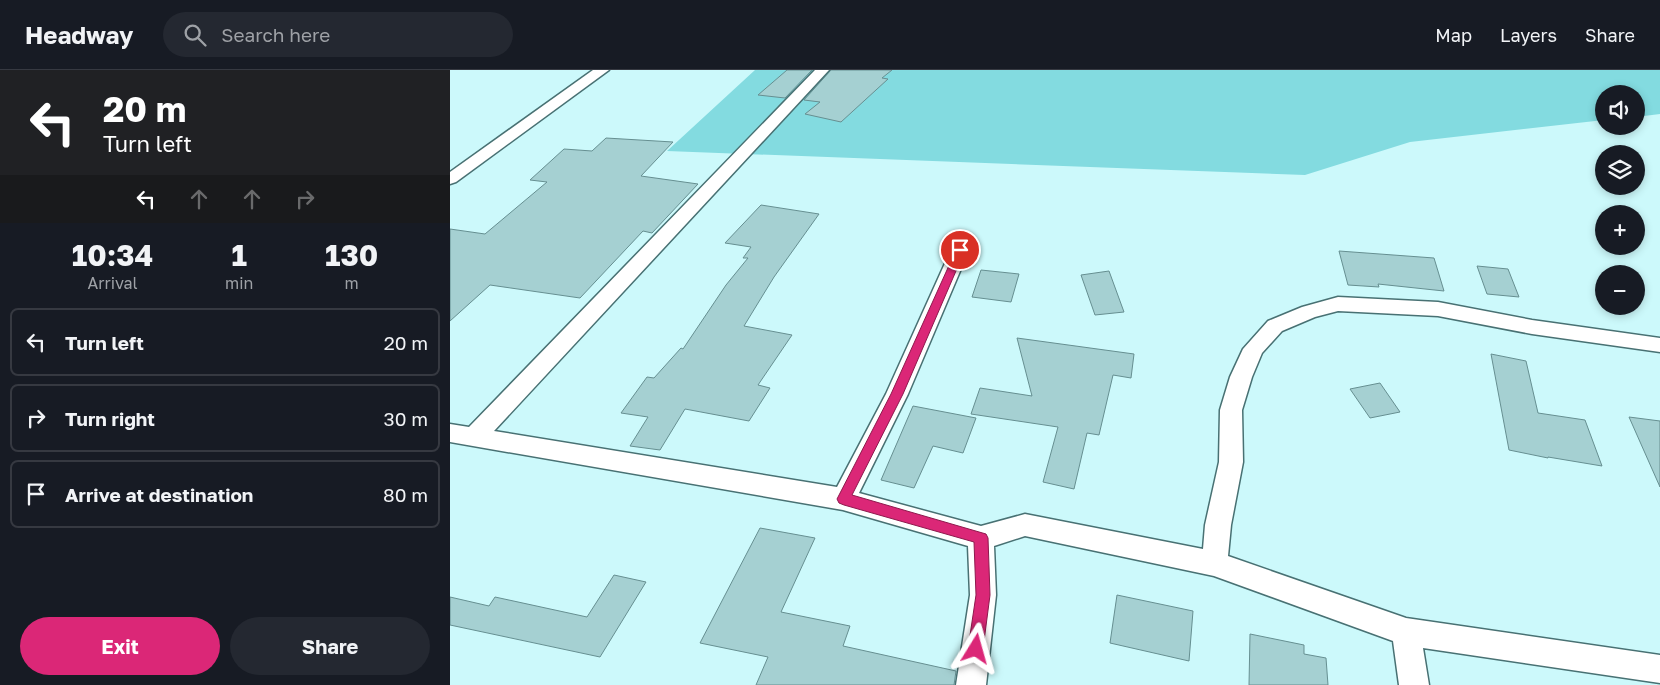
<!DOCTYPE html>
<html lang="en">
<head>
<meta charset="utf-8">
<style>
  body { margin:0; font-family:"Golos Text",sans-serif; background:#242831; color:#f1f3f6; height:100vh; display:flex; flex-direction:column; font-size:19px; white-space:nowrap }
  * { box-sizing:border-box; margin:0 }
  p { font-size:16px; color:#9ea1a6 }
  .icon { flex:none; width:28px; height:28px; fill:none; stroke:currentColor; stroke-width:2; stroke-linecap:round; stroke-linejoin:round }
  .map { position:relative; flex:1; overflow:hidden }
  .details { display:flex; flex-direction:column; background:#171b24; width:450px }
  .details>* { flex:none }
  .banner { background:#202124; color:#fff; overflow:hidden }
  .controls { position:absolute; left:1145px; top:15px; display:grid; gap:10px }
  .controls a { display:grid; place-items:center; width:50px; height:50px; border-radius:50%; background:#171b24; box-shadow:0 2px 8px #0003; font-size:25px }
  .pin { position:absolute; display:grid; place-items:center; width:42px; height:42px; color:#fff; margin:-21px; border:2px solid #fff; border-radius:50%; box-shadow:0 1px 5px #0007 }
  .me { position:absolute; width:55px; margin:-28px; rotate:8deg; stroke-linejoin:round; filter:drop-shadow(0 0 4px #0008) }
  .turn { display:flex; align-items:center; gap:18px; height:105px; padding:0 20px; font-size:22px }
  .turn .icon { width:65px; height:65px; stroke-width:2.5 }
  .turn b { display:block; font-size:35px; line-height:42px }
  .lanes { display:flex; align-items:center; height:48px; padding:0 20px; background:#0003; justify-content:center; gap:25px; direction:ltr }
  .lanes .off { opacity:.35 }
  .eta { display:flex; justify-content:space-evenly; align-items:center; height:85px; text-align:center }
  .eta b { font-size:30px; font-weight:700; line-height:35px }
  .action { display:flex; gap:10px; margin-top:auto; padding:10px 20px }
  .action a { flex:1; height:58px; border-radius:30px; background:#db2777; color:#fff; font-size:20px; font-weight:700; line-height:58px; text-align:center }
  .action a+a { background:#242831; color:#f1f3f6 }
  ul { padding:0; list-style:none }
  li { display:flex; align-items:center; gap:15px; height:68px; margin:0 10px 8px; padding:0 10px; border:2px solid #363941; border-radius:8px }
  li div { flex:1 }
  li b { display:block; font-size:19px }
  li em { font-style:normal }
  header { display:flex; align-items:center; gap:30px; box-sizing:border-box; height:70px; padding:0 25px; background:#171b24; border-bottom:1px solid #363941 }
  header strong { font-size:24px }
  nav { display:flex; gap:28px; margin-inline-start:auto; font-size:18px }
  .search { width:350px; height:45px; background:#242831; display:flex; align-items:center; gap:12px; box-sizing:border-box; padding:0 18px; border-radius:28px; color:#9ea1a6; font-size:19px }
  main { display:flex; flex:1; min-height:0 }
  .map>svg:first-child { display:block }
</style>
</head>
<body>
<header>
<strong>Headway</strong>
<div class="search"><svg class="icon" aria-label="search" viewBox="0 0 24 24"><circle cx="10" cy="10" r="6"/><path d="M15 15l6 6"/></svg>Search here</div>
<nav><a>Map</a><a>Layers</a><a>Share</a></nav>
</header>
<main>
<section class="details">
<div class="banner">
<div class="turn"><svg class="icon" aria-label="left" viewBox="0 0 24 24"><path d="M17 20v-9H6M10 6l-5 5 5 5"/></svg><div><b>20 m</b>Turn left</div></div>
<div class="lanes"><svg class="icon" aria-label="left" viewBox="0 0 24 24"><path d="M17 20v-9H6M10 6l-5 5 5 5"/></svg><svg class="icon off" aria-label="ahead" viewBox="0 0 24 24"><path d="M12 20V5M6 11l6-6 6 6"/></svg><svg class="icon off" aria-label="ahead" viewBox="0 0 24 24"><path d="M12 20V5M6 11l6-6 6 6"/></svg><svg class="icon off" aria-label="right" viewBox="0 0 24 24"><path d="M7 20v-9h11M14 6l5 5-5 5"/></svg></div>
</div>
<div class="eta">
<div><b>10:34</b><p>Arrival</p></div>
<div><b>1</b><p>min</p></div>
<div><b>130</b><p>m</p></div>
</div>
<ul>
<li><svg class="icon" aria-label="left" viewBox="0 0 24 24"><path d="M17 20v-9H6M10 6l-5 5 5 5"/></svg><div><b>Turn left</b></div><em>20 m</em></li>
<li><svg class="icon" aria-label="right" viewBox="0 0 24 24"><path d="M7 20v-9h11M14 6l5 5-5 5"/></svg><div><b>Turn right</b></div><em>30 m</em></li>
<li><svg class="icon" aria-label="arrive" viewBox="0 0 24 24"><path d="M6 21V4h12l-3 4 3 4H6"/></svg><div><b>Arrive at destination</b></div><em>80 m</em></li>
</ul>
<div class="action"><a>Exit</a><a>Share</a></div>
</section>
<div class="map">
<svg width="1210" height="615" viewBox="0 0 1210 615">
  <rect width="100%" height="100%" fill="#ccf9fb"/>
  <polygon fill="#83dbe0" points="305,0 1210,0 1210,44 1186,47 1186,24 1154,24 1154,50 960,72 855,105 217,81"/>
  <g fill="#a5d0d2" stroke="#668f91">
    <polygon points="337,0 362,0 335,28 308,25"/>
    <polygon points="381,0 442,0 432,8 438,9 391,52 355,44 370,32 354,30"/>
    <polygon points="156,68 223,72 191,106 248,114 202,163 193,161 130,228 40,215 0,251 0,159 35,164 97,112 80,110 114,79 142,81"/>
    <polygon points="311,135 369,144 324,207 294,256 342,265 308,315 320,318 299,351 235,339 210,380 180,376 198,347 171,343 197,307 204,308 231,278 233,279 276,215 298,188 293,188 301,177 275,173"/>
    <polygon points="889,181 984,188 994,221 928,214 929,217 898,215"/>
    <polygon points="1027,196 1058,199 1069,227 1037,224"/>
    <polygon points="531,200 569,204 561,232 522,227"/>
    <polygon points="659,201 674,242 645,245 631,205"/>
    <polygon points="567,268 684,284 681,308 663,305 649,365 637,363 624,419 593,412 608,357 521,344 530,318 582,326"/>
    <polygon points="1041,284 1076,291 1088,343 1135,350 1152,396 1098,387 1098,388 1059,380"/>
    <polygon points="930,313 950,342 920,348 900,319"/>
    <polygon points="463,336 526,348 513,383 483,376 464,418 431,410"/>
    <polygon points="1179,347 1210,351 1210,417"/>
    <polygon points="310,458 365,468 331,542 400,556 393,576 506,601 504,615 306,615 318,587 250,573"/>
    <polygon points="164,505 196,512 150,587 0,555 0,527 39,536 45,527 137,547"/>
    <polygon points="667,525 743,541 739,591 660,573"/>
    <polygon points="800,564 854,575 854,584 876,588 878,615 799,615"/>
  </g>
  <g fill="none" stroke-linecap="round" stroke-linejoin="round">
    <defs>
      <g id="minor">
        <polygon points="143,0 159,0 6,112 0,114 0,102"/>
        <polygon points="365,0 379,0 44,361 387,417 436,324 501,180 504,176 510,174 516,176 519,180 458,324 409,423 531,456 575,444 753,479 755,455 769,392 770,340 780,307 793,279 818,251 852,237 888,227 988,232 1082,250 1210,268 1210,282 1082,264 988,246 888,241 865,247 832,261 812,283 802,307 792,340 793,392 781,455 778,486 956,548 1210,585 1210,613 973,578 979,615 949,615 943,571 764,506 575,466 544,476 546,525 536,615 506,615 520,525 518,476 393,440 0,372 0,354 19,357"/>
      </g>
    </defs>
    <use href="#minor" stroke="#487173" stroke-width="3"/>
    <use href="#minor" fill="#fff" fill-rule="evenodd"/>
  </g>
  <polygon fill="#db2777" stroke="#8e194d" points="510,177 515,180 453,324 402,425 536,464 538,468 540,525 533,579 531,584 526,587 520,584 518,579 526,525 524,472 394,435 389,433 387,429 441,324 506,180"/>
</svg>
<div class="controls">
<a><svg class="icon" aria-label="sound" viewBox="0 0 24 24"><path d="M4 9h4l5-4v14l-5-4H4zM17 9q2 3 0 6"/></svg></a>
<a><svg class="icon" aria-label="layers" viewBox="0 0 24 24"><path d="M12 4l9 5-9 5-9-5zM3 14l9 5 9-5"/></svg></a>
<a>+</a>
<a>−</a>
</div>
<div class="pin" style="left:510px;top:180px;background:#d93025"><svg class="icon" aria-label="arrive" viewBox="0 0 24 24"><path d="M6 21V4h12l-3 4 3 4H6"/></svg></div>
<svg class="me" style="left:526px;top:579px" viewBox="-20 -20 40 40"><path d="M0-17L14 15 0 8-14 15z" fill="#db2777" stroke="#fff" stroke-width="4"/></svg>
</div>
</main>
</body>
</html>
